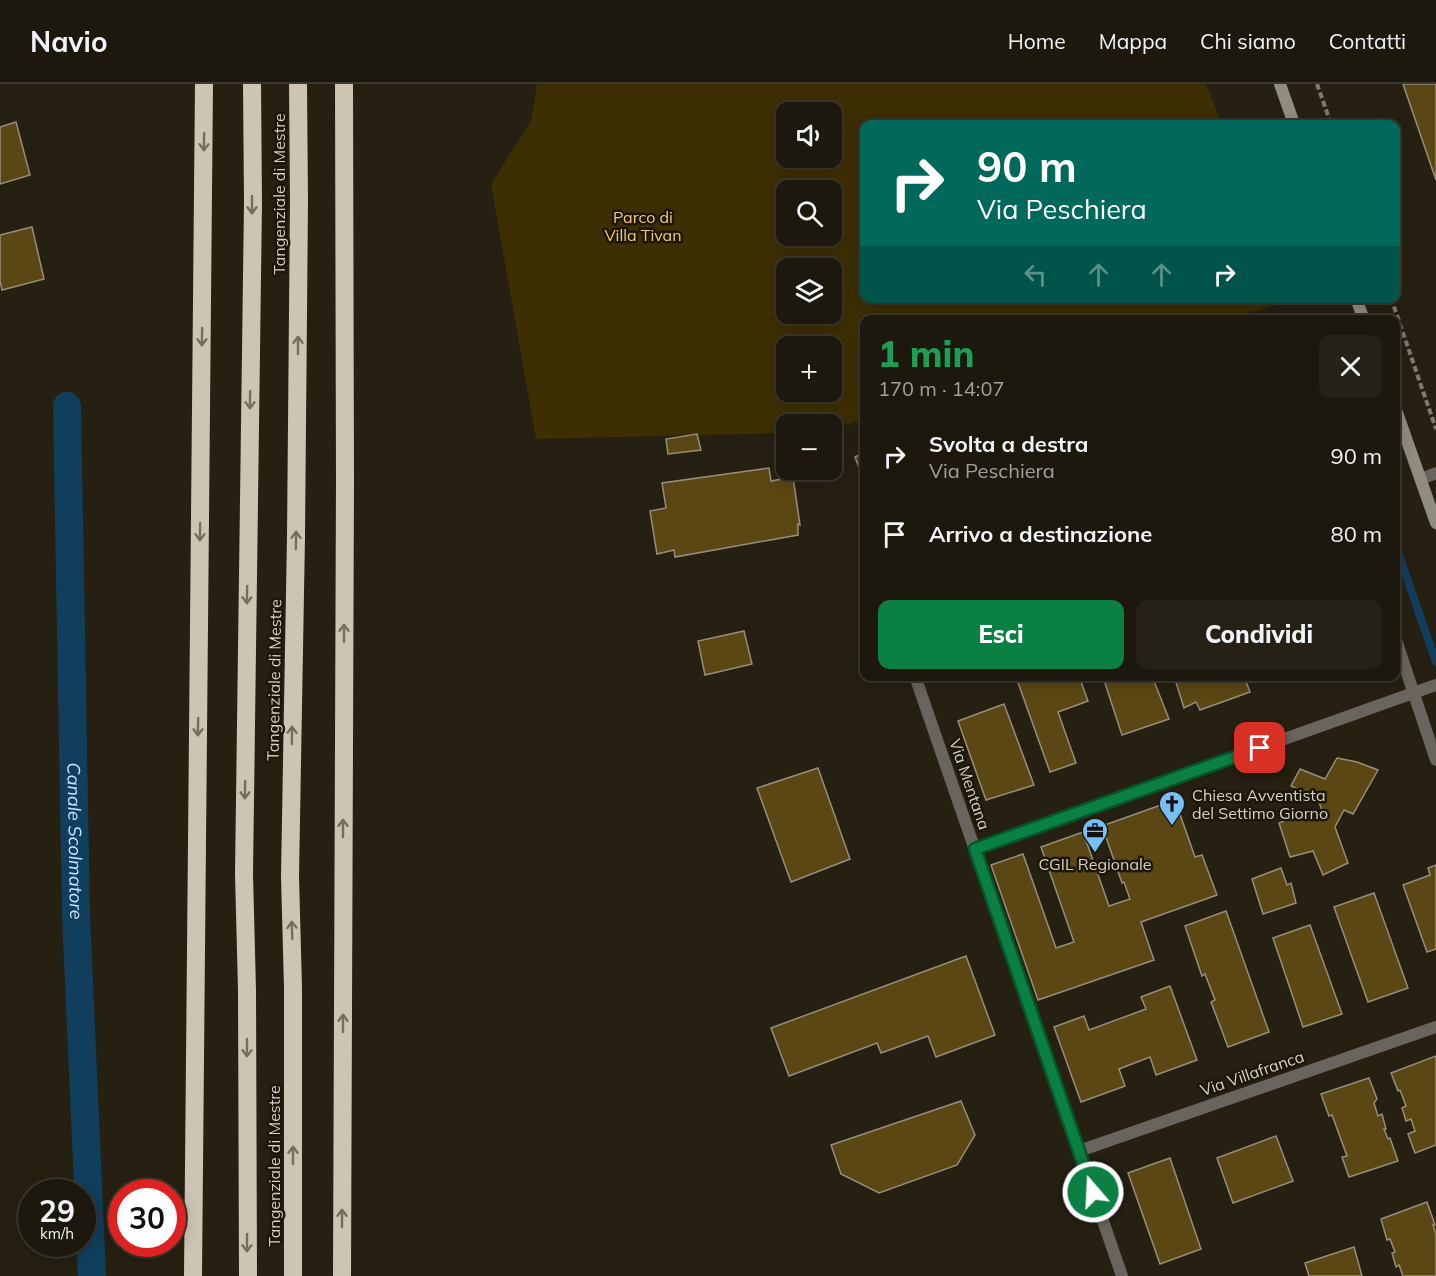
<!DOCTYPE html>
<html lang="it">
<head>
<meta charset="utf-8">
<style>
  body { margin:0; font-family:Mulish,sans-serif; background:#252117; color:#f1f3f6; height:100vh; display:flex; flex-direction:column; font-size:22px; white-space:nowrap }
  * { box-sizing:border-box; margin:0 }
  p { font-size:20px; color:#a0a09e }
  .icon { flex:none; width:33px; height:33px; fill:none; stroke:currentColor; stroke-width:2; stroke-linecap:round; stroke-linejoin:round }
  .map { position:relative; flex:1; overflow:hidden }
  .side { position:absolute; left:860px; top:231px; width:540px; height:366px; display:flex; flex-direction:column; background:#1c180e; border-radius:12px; box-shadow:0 3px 15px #0003,0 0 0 2px #3a372e }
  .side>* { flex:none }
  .top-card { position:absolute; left:860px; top:36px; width:540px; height:183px; border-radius:12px; box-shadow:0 3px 15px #0003,0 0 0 2px #3a372e; background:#00695c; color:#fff; overflow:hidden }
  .tools { position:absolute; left:776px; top:18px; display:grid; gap:12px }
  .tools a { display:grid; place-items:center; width:66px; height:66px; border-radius:12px; background:#1c180e; box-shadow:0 3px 15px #0003,0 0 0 2px #3a372e; font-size:30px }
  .speed { position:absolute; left:18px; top:1095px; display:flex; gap:12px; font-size:30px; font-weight:700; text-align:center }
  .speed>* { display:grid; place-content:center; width:78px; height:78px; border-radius:50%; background:#1c180e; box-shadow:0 3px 15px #0003,0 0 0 2px #3a372e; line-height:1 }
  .speed small { font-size:15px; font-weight:400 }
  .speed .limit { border:9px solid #d22; background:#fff; color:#111 }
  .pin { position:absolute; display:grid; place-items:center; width:51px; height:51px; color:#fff; margin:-26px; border-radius:12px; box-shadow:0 3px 9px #0006 }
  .me { position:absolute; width:66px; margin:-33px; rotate:341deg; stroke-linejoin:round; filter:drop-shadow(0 0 4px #0008) }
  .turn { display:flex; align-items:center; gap:21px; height:126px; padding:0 18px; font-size:27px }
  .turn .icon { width:78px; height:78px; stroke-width:2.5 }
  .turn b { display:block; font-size:42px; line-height:51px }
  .lanes { display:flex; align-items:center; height:57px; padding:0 18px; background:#0003; justify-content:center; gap:30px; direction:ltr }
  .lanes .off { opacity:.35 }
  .round { display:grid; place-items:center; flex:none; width:63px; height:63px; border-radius:12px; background:#252117 }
  .overview { display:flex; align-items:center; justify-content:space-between; height:102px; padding:0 18px }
  h1 { font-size:36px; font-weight:800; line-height:45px; color:#1e9e55 }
  .primary-button { display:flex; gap:12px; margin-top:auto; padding:12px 18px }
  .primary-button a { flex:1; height:69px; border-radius:12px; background:#0b8043; color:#fff; font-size:24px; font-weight:800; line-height:69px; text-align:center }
  .primary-button a+a { background:#252117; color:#f1f3f6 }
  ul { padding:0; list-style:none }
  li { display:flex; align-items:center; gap:18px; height:78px; padding:0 18px }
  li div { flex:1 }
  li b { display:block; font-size:22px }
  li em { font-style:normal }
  header { display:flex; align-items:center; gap:36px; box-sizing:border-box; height:84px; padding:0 30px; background:#1c180e; border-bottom:2px solid #3a372e }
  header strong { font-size:28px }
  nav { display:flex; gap:33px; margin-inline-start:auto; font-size:21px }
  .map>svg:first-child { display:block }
</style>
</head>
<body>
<header>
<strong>Navio</strong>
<nav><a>Home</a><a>Mappa</a><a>Chi siamo</a><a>Contatti</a></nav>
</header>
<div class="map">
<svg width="1436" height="1192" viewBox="0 0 1436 1192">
  <rect width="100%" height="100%" fill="#262012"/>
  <path fill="#3d2e03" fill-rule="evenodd" d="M537 0H1206L1222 40H864V214H1287L1289 217 1223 236H864V336L831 345V340H786V349L536 355 491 100 531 37ZM786 28H831V74H786ZM786 106H831V152H786ZM786 184H831V230H786ZM786 262H831V308H786Z"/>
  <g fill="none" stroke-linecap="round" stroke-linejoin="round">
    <polyline stroke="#113e5d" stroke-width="8" points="1395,460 1436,578"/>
    <path stroke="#113e5d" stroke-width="28" id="s1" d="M67 322 76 831 92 1192"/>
  </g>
  <g fill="#5a4714" stroke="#968e7d" stroke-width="1.5">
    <polygon points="1403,0 1436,0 1436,96"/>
    <polygon points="16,38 30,91 0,100 0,43"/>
    <polygon points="32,143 44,195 2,206 0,197 0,151"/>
    <polygon points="697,350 701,366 668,370 666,355"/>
    <polygon points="864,369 864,397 855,373"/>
    <polygon points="769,384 771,397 793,393 800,441 798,440 798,451 675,473 674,466 657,470 650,427 666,424 662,399"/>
    <polygon points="744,547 752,580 705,591 698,557"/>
    <polygon points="1079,592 1088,617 1058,628 1076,679 1050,688 1016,593"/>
    <polygon points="1152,592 1169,635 1122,651 1103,593"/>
    <polygon points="1174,592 1244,592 1250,608 1200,626 1196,618 1184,624"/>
    <polygon points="1004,620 1034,701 986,716 958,637"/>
    <polygon points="1337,674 1357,678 1378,686 1353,730 1344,726 1335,743 1348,779 1323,791 1313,767 1290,773 1279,739 1299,732 1299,736 1323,729 1316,710 1310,711 1291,702 1300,685 1325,695"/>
    <polygon points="818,684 850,775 791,798 757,704"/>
    <polygon points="1175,716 1195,773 1202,771 1217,811 1141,838 1154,876 1038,916 991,781 1023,770 1056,864 1074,858 1041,763 1083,748 1109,822 1130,815 1124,798 1122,799 1102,742"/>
    <polygon points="1436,781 1436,865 1427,868 1403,801 1430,791 1428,784"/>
    <polygon points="1281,784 1287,801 1291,799 1296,819 1263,830 1252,795"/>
    <polygon points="1374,809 1408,904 1368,918 1334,823"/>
    <polygon points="1226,827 1269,948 1228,963 1211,918 1215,916 1205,890 1202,892 1185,842"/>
    <polygon points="1310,841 1342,930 1303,943 1273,854"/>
    <polygon points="966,872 995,951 936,973 928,952 881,969 877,959 789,992 771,944"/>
    <polygon points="1170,902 1197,976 1156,991 1150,973 1119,985 1125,1002 1081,1018 1054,943 1084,932 1089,946 1146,925 1141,913"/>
    <polygon points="1436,972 1436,1061 1415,1069 1408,1050 1415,1047 1411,1035 1406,1037 1402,1024 1406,1022 1400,1006 1398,1007 1391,989"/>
    <polygon points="1369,994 1377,1015 1374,1019 1378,1032 1382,1030 1386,1045 1384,1045 1388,1055 1390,1054 1398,1077 1349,1093 1342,1073 1347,1072 1332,1031 1329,1032 1321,1010"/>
    <polygon points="961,1017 975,1051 957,1081 879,1109 841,1090 831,1061"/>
    <polygon points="1276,1052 1293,1097 1233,1119 1217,1074"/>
    <polygon points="1170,1074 1201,1165 1160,1180 1128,1089"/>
    <polygon points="1427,1118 1435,1141 1433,1141 1436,1150 1436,1192 1403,1192 1399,1181 1396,1183 1392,1169 1395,1168 1390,1155 1387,1156 1381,1135"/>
    <polygon points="1354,1163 1362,1192 1309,1192 1305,1179"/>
  </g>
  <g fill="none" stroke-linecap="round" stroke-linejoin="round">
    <g stroke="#7f7a6e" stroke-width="4" stroke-dasharray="6 3" stroke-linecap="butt">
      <polyline points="1317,0 1331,40"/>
      <polyline points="1391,214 1436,345"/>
    </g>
    <polyline stroke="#68655e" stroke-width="12" points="1421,395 1436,389"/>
    <g stroke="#68655e" stroke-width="12">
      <polyline points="1395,553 1436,676"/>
      <polyline points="915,592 1122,1192"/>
      <polyline points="975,765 1436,601"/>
      <polyline points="1079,1067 1436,943"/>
    </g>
    <g stroke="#918c80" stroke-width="12">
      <polyline points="1280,0 1294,40"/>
      <polyline points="1356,214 1364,236"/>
      <polyline points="1395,323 1436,439"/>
    </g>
    <g stroke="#cdc5b2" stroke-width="18">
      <polyline points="193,1192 204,0"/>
      <polyline points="248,1192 247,906 244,790 253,118 252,0"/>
      <polyline points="293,1192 293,904 290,792 296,452 299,117 298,0"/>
      <polyline points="342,1192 345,395 344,0"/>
    </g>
  </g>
  <defs><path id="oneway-shaft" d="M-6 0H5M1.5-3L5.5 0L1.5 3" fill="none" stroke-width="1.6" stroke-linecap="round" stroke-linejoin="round" transform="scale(1.5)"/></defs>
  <g stroke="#756e5e">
    <use href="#oneway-shaft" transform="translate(204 58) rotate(91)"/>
    <use href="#oneway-shaft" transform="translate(252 121) rotate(90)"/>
    <use href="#oneway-shaft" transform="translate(202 253) rotate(91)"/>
    <use href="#oneway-shaft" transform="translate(298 261) rotate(-90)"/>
    <use href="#oneway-shaft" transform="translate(250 316) rotate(91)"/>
    <use href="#oneway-shaft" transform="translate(200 448) rotate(91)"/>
    <use href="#oneway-shaft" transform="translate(296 456) rotate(-89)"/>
    <use href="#oneway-shaft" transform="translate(247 511) rotate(91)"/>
    <use href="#oneway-shaft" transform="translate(344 549) rotate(-90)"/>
    <use href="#oneway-shaft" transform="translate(198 643) rotate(91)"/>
    <use href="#oneway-shaft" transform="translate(292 651) rotate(-89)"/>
    <use href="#oneway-shaft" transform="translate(245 706) rotate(91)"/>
    <use href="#oneway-shaft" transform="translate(343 744) rotate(-90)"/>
    <use href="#oneway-shaft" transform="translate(292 846) rotate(-92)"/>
    <use href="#oneway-shaft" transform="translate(343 939) rotate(-90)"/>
    <use href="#oneway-shaft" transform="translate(247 964) rotate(90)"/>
    <use href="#oneway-shaft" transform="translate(293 1071) rotate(-90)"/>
    <use href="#oneway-shaft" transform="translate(342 1134) rotate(-90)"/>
    <use href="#oneway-shaft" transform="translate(247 1159) rotate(90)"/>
  </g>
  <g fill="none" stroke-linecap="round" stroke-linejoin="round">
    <defs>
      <polyline id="route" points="1093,1108 975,765 1260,664"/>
    </defs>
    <use href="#route" stroke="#07532c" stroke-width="15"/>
    <use href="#route" stroke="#0b8043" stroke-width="10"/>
  </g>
  <defs>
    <symbol id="church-pin" viewBox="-11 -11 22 30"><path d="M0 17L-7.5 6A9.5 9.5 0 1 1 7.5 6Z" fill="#77bff7" stroke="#1d1709"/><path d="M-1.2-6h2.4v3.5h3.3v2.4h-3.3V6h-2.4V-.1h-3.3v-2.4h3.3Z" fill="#111"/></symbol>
    <symbol id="office-pin" viewBox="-11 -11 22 30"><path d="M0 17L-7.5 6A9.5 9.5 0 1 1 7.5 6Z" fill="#77bff7" stroke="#1d1709"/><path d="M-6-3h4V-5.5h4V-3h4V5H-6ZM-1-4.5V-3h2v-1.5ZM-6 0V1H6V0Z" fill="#111"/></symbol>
  </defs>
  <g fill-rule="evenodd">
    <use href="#church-pin" x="1157" y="705" width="30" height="40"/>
    <use href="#office-pin" x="1080" y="732" width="30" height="40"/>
  </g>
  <g text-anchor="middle" stroke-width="5" stroke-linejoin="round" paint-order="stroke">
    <g font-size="16" fill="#d5d1c8" stroke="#1d1709">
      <text transform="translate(279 110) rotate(-90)" y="6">Tangenziale di Mestre</text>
      <text transform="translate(274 596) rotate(-89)" y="6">Tangenziale di Mestre</text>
      <text transform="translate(970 700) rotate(71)" y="6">Via Mentana</text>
      <text transform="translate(1252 989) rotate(-19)" y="6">Via Villafranca</text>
      <text transform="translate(274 1082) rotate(-90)" y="6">Tangenziale di Mestre</text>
    </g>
    <g font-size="16" fill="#f2cd70" stroke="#1d1709">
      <text x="643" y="139">Parco di<tspan x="643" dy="18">Villa Tivan</tspan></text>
    </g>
    <g font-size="16" fill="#d5d1c8" stroke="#1d1709" text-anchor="start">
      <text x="1192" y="717">Chiesa Avventista<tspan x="1192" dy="18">del Settimo Giorno</tspan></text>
      <text x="1095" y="786" text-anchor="middle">CGIL Regionale</text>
    </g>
    <g font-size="18" font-style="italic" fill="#c6e4fe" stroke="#1d1709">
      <text dy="6" stroke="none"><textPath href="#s1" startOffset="435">Canale Scolmatore</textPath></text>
    </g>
  </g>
</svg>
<div class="tools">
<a><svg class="icon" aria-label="sound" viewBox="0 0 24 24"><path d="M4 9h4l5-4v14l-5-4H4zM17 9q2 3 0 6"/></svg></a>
<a><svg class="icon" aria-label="search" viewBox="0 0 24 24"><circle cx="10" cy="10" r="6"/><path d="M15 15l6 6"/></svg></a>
<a><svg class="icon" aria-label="layers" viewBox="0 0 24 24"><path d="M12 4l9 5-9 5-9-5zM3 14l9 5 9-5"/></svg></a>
<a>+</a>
<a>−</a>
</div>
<div class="speed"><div>29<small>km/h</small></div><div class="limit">30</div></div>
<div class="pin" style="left:1260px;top:664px;background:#d93025"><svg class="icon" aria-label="arrive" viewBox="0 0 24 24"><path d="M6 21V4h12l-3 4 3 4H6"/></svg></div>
<svg class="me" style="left:1093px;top:1108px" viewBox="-20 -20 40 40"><circle r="17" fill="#0b8043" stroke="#fff" stroke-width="3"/><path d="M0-11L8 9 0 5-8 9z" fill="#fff"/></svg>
<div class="top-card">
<div class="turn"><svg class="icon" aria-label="right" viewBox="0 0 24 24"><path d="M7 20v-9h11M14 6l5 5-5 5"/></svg><div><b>90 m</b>Via Peschiera</div></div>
<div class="lanes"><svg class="icon off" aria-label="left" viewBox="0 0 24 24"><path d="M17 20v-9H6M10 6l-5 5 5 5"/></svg><svg class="icon off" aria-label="ahead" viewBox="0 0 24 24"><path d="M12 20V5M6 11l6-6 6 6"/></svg><svg class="icon off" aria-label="ahead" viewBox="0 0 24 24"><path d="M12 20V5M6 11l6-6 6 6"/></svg><svg class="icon" aria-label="right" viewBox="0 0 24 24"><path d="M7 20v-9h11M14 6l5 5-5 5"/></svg></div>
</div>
<section class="side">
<div class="overview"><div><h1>1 min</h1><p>170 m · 14:07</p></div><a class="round"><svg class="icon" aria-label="close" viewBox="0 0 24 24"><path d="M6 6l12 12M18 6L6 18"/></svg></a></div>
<ul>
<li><svg class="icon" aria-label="right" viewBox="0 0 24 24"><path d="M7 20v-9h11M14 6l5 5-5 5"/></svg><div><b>Svolta a destra</b><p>Via Peschiera</p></div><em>90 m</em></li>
<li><svg class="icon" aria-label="arrive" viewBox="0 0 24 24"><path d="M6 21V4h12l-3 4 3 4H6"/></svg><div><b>Arrivo a destinazione</b></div><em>80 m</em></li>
</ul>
<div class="primary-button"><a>Esci</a><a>Condividi</a></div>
</section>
</div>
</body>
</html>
